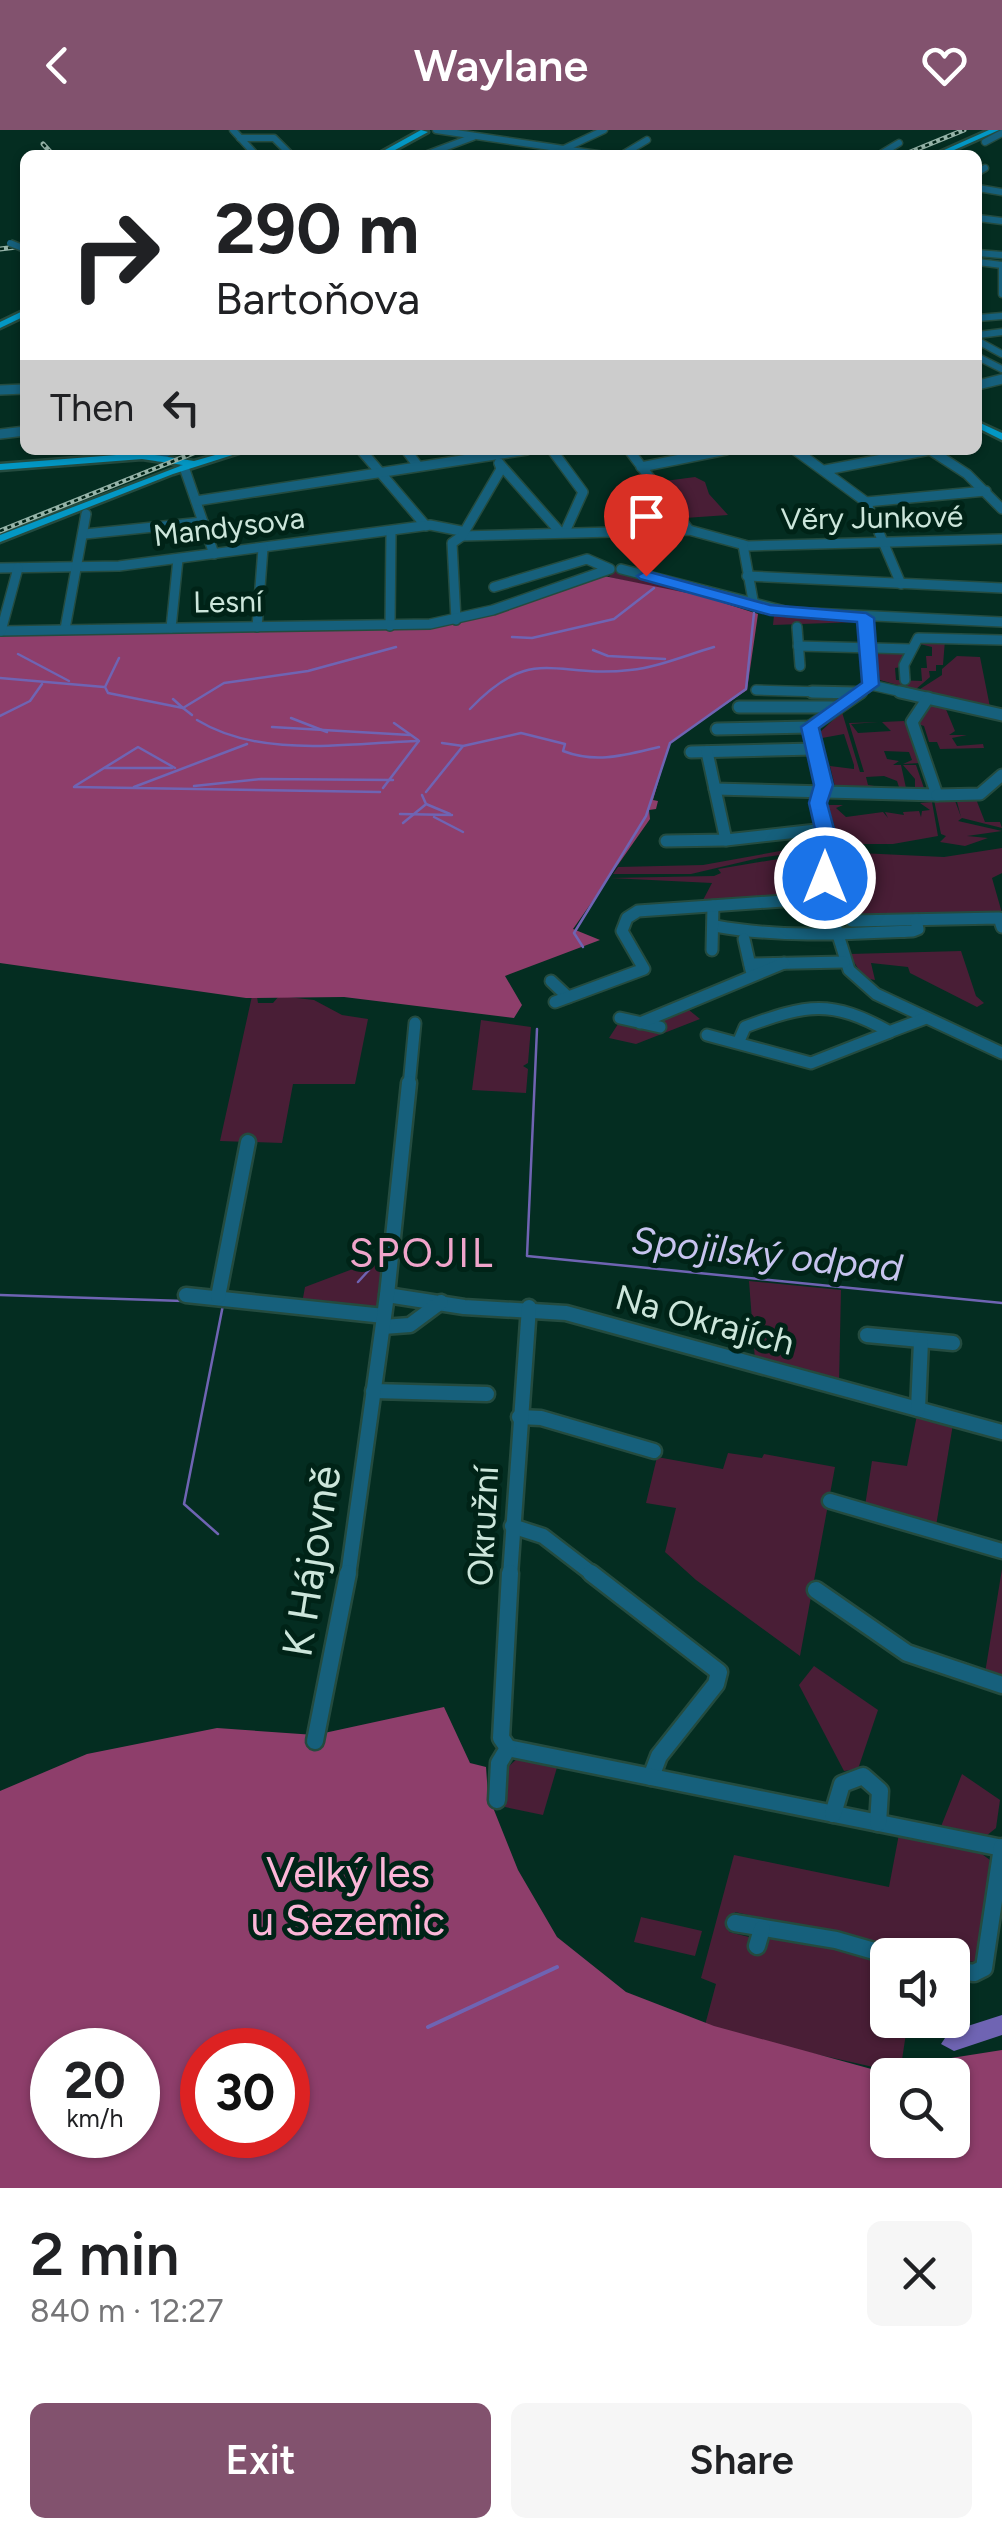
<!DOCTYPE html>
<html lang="en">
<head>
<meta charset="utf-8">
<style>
  body { margin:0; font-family:Figtree,sans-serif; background:#f6f6f6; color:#202124; height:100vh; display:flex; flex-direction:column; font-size:38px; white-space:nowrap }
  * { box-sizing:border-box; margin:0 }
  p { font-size:32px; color:#757577 }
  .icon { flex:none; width:55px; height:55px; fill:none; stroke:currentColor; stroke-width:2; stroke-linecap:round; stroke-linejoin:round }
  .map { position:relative; height:2058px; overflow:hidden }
  .sheet { display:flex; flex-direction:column; background:#fff; flex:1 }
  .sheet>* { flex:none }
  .top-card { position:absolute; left:20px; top:20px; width:962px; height:305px; border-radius:15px; box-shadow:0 2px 8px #0004; background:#fff; color:#202124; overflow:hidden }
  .tools { position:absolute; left:870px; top:1808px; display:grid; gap:20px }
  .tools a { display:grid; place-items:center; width:100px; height:100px; border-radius:15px; background:#fff; box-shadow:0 2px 8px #0004; font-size:50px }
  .speed { position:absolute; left:30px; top:1898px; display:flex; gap:20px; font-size:50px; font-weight:700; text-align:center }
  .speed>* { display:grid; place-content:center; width:130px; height:130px; border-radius:50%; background:#fff; box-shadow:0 2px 8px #0004; line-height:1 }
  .speed small { font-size:25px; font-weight:400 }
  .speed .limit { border:15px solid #d22; background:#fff; color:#111 }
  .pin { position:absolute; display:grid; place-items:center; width:85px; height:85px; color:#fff; margin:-102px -42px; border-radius:50% 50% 50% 0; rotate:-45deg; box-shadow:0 0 10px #0007 }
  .pin .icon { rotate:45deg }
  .me { position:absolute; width:110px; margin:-55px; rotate:0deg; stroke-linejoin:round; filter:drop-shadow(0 0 8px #0008) }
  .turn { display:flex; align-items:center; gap:35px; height:210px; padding:0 30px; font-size:45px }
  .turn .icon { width:130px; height:130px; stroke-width:2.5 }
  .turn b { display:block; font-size:70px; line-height:85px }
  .then { display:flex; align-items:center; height:95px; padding:0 30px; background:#0003; gap:20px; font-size:38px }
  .round { display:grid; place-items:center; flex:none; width:105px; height:105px; border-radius:15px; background:#f6f6f6 }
  .headline { display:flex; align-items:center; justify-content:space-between; height:170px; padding:0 30px }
  h1 { font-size:60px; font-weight:600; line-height:75px }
  .cta { display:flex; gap:20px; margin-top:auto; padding:20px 30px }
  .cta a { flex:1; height:115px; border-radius:15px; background:#82526e; color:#fff; font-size:40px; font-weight:600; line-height:115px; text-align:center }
  .cta a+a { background:#f6f6f6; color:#202124 }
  header { display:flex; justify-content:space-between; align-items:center; height:130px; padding:0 30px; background:#82526e; color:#fff; font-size:45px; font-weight:600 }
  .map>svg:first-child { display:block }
</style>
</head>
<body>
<header><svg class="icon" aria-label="back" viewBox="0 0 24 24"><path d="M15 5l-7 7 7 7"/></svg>Waylane<svg class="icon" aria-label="heart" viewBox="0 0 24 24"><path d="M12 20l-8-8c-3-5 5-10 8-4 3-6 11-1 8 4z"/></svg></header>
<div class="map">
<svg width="1002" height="2058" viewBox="0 0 1002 2058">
  <rect width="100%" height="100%" fill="#042d21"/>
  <g fill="#491e36">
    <polygon points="695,347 705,352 709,364 728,385 685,388 657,352"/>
    <polygon points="615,440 740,476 858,492 773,495 774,485 609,447"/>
    <polygon points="945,510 943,535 936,535 936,541 929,541 930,547 915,560 880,550 876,520 907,523 901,537 895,538 896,550 922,551 921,538 927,538 926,526 932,526 932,517 916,513"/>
    <polygon points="957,526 980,527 990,577 917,561 942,545 942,539"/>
    <polygon points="935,573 945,577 955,601 949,605 967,605 952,608 957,616 983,614 984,618 940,619 937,612 929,612 924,596 918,594 929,575"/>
    <polygon points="842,582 860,642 864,642 849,593 879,592 851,594 858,603 891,601 882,592 904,591 920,633 903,634 912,630 909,622 884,621 887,629 899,631 893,635 901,635 906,658 915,657 915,649 903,635 916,635 925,661 901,663 897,651 884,646 866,647 868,655 881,657 882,663 835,657 830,636 854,639 854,635 844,604 822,608 820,602"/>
    <polygon points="954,668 961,687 956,668 976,669 985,692 1000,692 1002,698 962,688 958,691 1002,701 967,706 988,708 965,716 940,712 946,706 941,704 934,670"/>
    <polygon points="932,672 938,706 893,714 840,714 828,675 843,675 836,678 846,687 883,682 888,688 885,682 904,685 903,682 919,681 921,687 922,681 930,680 920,673"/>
    <polygon points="817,702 823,719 759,728 691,744 613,744 618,737 703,735 819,714"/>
    <polygon points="1002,718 1002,743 992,748 1002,783 855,787 832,747 838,722 944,727"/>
    <polygon points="823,721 819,765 702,772 712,753 610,748 714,746 721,743 718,739 814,723 801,733"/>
    <polygon points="961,821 976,866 984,873 977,877 910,843 908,837 871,833 875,850 864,848 849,824"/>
    <polygon points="252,866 257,867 258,873 273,873 279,866 314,870 342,885 368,889 355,954 293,954 282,1013 220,1011"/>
    <polygon points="684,876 700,889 636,914 609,908 620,891 654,893"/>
    <polygon points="481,890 531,897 528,933 523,936 528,939 526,963 472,960"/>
    <polygon points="383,1123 388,1123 378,1181 296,1171 303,1168 305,1157 382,1128"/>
    <polygon points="749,1151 841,1160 839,1253 755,1230"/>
    <polygon points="917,1285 953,1294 936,1396 865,1376 872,1331 907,1336"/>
    <polygon points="728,1323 762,1328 764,1324 835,1337 800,1526 696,1450 665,1422 676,1378 646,1373 657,1327 723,1339"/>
    <polygon points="1002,1439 1002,1547 985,1543"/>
    <polygon points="814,1536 878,1580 858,1639 844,1641 799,1555"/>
    <polygon points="519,1627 558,1634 543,1685 505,1677 507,1638"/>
    <polygon points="962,1644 1000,1670 996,1698 986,1706 940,1699"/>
    <polygon points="899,1704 975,1719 990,1730 976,1832 953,1830 952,1825 929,1825 735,1782 729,1802 749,1807 748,1816 766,1820 770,1808 778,1806 887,1831 888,1890 908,1890 900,1943 704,1899 716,1854 701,1848 734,1725 889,1757"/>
    <polygon points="641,1787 702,1801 695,1826 634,1812"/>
  </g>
  <g fill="#8e3e6b" fill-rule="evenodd">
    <polygon points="604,446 702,466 758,484 747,560 670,612 653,670 658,671 656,679 649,680 650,689 573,799 600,810 505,846 522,875 514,888 344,867 246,868 0,833 0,503 418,498"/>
    <path d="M444 1577 470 1633 486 1637 488 1665 518 1740 557 1807 626 1862 714 1896 875 1940 1002 1920V2058H0V1661L87 1624 217 1598 315 1605ZM52 1920H138V2005H52ZM202 1920H288V2005H202ZM888 1945H952V2010H888Z"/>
  </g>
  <polygon fill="#6f64b3" points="1002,1885 1002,1905 954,1921 941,1914 949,1902"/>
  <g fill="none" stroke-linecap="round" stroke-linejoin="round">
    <g stroke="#6f64b3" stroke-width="2.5">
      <polyline points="512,507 532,508 614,489 654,458"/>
      <polyline points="593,520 608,526 665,529"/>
      <polyline points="18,524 69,551"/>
      <polyline points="119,528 105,557 108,563 183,578 192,585"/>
      <polyline points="0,548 104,557"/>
      <polyline points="173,569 183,578 224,553 308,541 396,517"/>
      <path d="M470 579C533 513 554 549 630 540 659 537 686 525 714 517"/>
      <polyline points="0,586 30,571 42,554"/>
      <polyline points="291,588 327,602"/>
      <path d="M197 590C261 629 347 613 419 611"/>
      <polyline points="394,593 418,610"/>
      <polyline points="272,597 410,605"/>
      <path d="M442 613 463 616 521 603 565 614 563 621C597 634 625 625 659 617"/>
      <polyline points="105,638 172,638"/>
      <polyline points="75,656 138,617 175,638"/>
      <polyline points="194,656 261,649 393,650"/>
      <polyline points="74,657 380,662"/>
      <polyline points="134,657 247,614"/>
      <polyline points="383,658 418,612"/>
      <polyline points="426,662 463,616"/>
      <polyline points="422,665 426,674 450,684"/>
      <polyline points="400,684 452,685"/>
      <polyline points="434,687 463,702"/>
      <polyline points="403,693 425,675"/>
      <polyline points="583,817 574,803 646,686 670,613 746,559 754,483"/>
      <polyline points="537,899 527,1126 1002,1173"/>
      <polyline points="358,1152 369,1140"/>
      <polyline points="0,1165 183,1171"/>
      <polyline points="218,1404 184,1374 223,1175"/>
    </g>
    <polyline stroke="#6f64b3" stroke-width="4" points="428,1897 557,1837"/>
    <defs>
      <g id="minor-far4">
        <polyline points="233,0 254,23"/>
        <polyline points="436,0 604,25"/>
        <polyline points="240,8 274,8 291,25"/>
        <polyline points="985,12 1002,3"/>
        <polyline points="425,25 473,7"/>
        <polyline points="551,25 604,0"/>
        <polyline points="622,25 647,10"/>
        <polyline points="879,25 899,13"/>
        <polyline points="978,42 985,38"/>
        <polyline points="978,58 1002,62"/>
        <polyline points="978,88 1002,91"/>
        <polyline points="978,123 1002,125"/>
        <polyline points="978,132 1002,135"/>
        <polyline points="1002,135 1002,164"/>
        <polyline points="978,188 1002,186"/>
        <polyline points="978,205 1002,202"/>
        <polyline points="978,211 1002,224"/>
        <polyline points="978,227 1002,239"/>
        <polyline points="993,251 1002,249"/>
      </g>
      <g id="minor-far3">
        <polyline points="978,255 1002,249"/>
        <polyline points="0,260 25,259"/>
        <polyline points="0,304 25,301"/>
        <polyline points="155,320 158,327 170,320"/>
        <polyline points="361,320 426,396"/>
        <polyline points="406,320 418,336"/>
        <polyline points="552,320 583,362 565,402"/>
        <polyline points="629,320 689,400"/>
        <polyline points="795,320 866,372 901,454"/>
        <polyline points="930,320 967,344 1002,379"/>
        <polyline points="499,333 560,402"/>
        <polyline points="184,337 214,424"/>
        <polyline points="641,337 726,320"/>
        <polyline points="825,340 930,320"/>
        <polyline points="196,371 527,320"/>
        <polyline points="866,372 986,361"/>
        <polyline points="85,404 203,392"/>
        <polyline points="462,406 689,400 748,416 1002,409"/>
        <polyline points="743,415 754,476"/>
        <polyline points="0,438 119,436 430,395 461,401"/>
        <polyline points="621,439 789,482 1002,492"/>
        <polyline points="747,446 1002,458"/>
        <polyline points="456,490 452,413 462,406 501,339 499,333"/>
        <polyline points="390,496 391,402"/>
        <polyline points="257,497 263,418"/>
        <polyline points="797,497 800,536"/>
        <polyline points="171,498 178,429"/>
        <polyline points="65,499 86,384"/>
        <polyline points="0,501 430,494 493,480 610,439 587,429 494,457"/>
        <polyline points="1,501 18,438"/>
        <polyline points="798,516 911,519"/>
        <polyline points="905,550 904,535 918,508 1002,510"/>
        <polyline points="871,555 911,564"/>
        <polyline points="756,560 857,563"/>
        <polyline points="858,564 871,555 866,488"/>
      </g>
      <g id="minor-far2">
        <polyline points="812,562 857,563"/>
        <polyline points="861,562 810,597 824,655 818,673 830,721 825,763 849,840 876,864 1002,923"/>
        <polyline points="900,562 1002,585"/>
        <polyline points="739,577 836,577"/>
        <polyline points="717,599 810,597"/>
        <polyline points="691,622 814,619"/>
        <polyline points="715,659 937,665 912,592 928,568"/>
        <polyline points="937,665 980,664 1002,645"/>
        <polyline points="726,710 825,699"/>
        <polyline points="666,711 726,710 707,622"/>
        <polyline points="825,748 838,751 852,791 999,788 1002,797"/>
        <path d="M715 796C781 808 846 804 913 801L918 799 916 790"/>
        <polyline points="744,809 751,840"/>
        <polyline points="712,820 713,776"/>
        <polyline points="750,834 844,832"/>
        <polyline points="551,851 568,867"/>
        <polyline points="555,872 644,839 622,801 627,788 638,781 826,768"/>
        <polyline points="620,888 660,897"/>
        <polyline points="640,893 784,833"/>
        <polyline points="889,902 926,888"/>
        <path d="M707 905 811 933 890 902C831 869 807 874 745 897L739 911"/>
        <polyline points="409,956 415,893"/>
      </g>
      <g id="minor-far1">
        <polyline points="186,1165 384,1186"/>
        <polyline points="387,1165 464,1177 566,1183 1002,1302"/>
        <polyline points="218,1167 248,1012"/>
        <polyline points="383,1197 410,1195 441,1172"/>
        <polyline points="867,1205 953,1213"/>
        <polyline points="373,1261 487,1264"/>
        <polyline points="918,1279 921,1211"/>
        <polyline points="519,1287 541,1288 654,1321"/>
        <polyline points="830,1371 1002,1421"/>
        <polyline points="512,1396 543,1406 595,1446"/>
        <polyline points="348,1446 387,1165 409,953"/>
        <polyline points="510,1446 529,1177"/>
      </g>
      <g id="minor">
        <polyline points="591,1443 719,1542 716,1554 659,1626 651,1647"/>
        <polyline points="816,1460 907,1523 1002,1555"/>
        <polyline points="315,1611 348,1443"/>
        <polyline points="508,1618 1002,1718"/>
        <polyline points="497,1670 499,1633 508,1618 501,1608 510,1443"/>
        <polyline points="833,1684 842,1654 863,1646 880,1661 878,1693"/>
        <polyline points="735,1793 836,1810 888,1825"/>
        <polyline points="757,1816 762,1799"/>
        <polyline points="952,1840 974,1843 984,1838 1002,1717"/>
      </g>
      <g id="major">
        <polygon points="421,0 428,2 386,25 376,25"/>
        <polygon points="989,0 999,0 943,25 933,25"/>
        <polygon points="25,180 25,186 0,198 0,192"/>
        <polygon points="978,292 1002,303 1002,310 978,298"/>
        <polygon points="233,320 248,320 173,344 0,412 0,405 183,335 142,329 0,340 0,334 142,323 194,331"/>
      </g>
    </defs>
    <use href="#minor-far4" stroke="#244b3f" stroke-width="9"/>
    <use href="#minor-far3" stroke="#244b3f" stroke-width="12"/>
    <use href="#minor-far2" stroke="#244b3f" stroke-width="15"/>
    <use href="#minor-far1" stroke="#244b3f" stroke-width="19"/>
    <use href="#minor" stroke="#244b3f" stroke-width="21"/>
    <use href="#major" stroke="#244b3f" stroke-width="5"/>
    <use href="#minor-far4" stroke="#16607c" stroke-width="6"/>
    <use href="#minor-far3" stroke="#16607c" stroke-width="9"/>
    <use href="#minor-far2" stroke="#16607c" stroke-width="11"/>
    <use href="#minor-far1" stroke="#16607c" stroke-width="14"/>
    <use href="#minor" stroke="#16607c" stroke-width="16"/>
    <use href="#major" fill="#0397c4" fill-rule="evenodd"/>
    <defs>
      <g id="rail">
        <polyline points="43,14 53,25"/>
        <polyline points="903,25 964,0"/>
        <polyline points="0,119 25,116"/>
        <polyline points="0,401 201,320"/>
      </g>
    </defs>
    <use href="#rail" stroke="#95b3a8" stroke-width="5"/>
    <use href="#rail" stroke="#002317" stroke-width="2.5" stroke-dasharray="4" stroke-linecap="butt"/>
    <defs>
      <polyline id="minor-bridge" points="10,113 25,119"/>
    </defs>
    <use href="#minor-bridge" stroke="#244b3f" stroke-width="9" stroke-linecap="butt"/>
    <use href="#minor-bridge" stroke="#16607c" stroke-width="6"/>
  </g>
  <polygon fill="#1a73e8" stroke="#114b97" stroke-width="2.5" points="646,441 770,475 866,483 874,488 879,555 819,598 833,655 827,673 840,721 832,752 815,748 820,721 809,673 814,655 801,597 862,553 857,492 770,485 640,449 637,446"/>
  <g text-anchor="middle" stroke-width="10" stroke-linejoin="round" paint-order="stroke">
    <g font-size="30" fill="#cce6db" stroke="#002317">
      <text transform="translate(872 388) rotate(-1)" y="10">Věry Junkové</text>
      <text transform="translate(229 397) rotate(-7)" y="10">Mandysova</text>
      <text transform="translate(228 472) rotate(-1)" y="10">Lesní</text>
    </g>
    <g font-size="35" fill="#cce6db" stroke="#002317">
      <text transform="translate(705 1190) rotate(15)" y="12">Na Okrajích</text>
      <text transform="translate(483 1396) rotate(-87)" y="12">Okružní</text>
    </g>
    <g font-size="38" font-style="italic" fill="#c7c4ef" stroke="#002317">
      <text transform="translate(767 1124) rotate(6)" y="13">Spojilský odpad</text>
    </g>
    <g font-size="40" letter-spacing="2.5" fill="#f0a5cb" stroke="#002317">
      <text x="422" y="1137">SPOJIL</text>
    </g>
    <g font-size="42" fill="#cce6db" stroke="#002317">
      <text transform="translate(311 1431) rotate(-81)" y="15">K Hájovně</text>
    </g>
    <g font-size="42" fill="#fcb7d9" stroke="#002317">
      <text x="348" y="1757">Velký les<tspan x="348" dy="48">u Sezemic</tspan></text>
    </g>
  </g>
</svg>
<div class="tools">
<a><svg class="icon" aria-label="sound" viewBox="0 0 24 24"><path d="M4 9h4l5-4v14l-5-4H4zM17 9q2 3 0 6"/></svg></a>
<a><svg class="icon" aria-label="search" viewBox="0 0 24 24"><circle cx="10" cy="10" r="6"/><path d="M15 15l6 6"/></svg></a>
</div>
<div class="speed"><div>20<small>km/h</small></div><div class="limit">30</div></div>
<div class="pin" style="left:646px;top:446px;background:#d93025"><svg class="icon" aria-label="arrive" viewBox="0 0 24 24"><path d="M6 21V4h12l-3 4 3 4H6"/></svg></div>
<svg class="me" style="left:825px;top:748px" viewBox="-20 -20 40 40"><circle r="17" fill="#1a73e8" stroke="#fff" stroke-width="3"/><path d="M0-11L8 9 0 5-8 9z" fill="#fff"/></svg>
<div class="top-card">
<div class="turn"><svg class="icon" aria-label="right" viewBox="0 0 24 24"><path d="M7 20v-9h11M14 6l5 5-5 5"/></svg><div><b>290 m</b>Bartoňova</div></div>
<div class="then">Then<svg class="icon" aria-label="left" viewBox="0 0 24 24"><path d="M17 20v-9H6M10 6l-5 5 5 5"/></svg></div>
</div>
</div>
<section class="sheet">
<div class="headline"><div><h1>2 min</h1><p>840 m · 12:27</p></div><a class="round"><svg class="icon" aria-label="close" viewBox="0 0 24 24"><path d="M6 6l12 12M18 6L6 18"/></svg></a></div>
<div class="cta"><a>Exit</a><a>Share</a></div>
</section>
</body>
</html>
